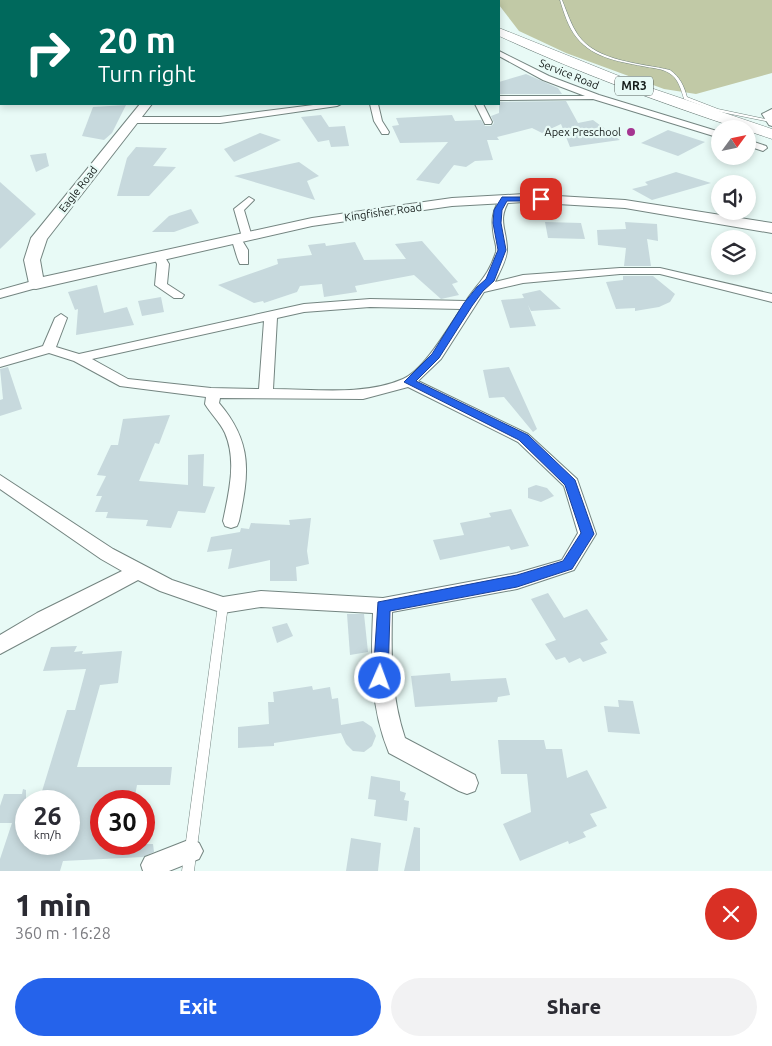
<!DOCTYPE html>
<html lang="en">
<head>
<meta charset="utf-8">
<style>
  body { margin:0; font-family:Ubuntu,sans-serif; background:#f2f2f3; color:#2b2b33; height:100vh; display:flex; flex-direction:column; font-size:19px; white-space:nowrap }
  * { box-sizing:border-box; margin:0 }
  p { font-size:16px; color:#7c7c81 }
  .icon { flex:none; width:28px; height:28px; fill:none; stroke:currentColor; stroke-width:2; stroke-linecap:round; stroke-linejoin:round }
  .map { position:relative; height:871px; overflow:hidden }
  .drawer { display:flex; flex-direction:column; background:#fff; flex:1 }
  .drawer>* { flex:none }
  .guide { position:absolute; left:0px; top:0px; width:500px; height:105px; box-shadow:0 2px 8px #0003; background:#00695c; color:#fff; overflow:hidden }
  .needle { width:32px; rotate:57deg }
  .controls { position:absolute; left:711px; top:120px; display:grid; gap:10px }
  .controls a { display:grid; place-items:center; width:45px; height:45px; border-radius:50%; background:#fff; box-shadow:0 2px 8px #0003; font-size:25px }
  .speed { position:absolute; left:15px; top:790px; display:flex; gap:10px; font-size:25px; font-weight:700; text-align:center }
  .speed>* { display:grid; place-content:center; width:65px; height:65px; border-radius:50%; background:#fff; box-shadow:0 2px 8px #0003; line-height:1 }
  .speed small { font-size:12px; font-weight:400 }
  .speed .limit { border:8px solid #d22; background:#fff; color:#111 }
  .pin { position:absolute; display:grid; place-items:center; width:42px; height:42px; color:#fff; margin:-21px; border-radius:10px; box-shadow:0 2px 8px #0006 }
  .me { position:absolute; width:55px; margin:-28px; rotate:2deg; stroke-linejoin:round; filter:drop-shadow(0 0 4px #0008) }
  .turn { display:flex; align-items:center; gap:18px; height:105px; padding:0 15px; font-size:22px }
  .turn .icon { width:65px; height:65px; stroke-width:2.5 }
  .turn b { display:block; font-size:35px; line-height:42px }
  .round { display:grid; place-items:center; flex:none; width:52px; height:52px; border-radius:26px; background:#f2f2f3 }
  .overview { display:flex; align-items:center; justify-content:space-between; height:85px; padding:0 15px }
  h1 { font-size:30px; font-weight:800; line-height:38px }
  .primary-button { display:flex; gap:10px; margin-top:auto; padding:10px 15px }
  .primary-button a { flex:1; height:58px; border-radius:30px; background:#2563eb; color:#fff; font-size:20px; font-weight:800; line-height:58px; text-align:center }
  .primary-button a+a { background:#f2f2f3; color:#2b2b33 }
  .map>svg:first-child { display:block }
</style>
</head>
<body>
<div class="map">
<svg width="772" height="871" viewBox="0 0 772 871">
  <rect width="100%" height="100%" fill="#e8faf6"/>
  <polygon fill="#c1c9a6" points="495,0 772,0 772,73 696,94 664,89 566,53 519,31 499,5 499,1"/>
  <g fill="#c7d9dd">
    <polygon points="526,74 558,88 562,94 499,94 499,82"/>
    <polygon points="566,101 578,123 593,120 620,140 570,147 561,124 542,133 532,128 497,137 499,140 487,140 493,160 475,161 466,167 454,165 439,184 416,180 448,142 400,143 392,126 399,125 396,118 452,115 455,121 481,120 485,126 491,126 494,123 491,116 499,113 499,102"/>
    <polygon points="126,105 112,133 104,140 82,136 93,107"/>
    <polygon points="321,115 329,127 345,126 349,146 331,147 329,140 318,142 301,117"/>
    <polygon points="668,130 705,142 678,156 641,143"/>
    <polygon points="260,133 281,140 234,162 224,149"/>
    <polygon points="136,147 167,148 153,166 176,167 149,196 117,196 127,158"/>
    <polygon points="46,153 49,166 36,172 30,155"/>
    <polygon points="299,162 319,176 307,181 315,200 234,176"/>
    <polygon points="676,172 711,183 652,200 632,189 648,185 645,182"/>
    <polygon points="0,182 36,214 0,249"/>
    <polygon points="191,209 199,223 174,232 152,232 169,216"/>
    <polygon points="545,222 581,223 585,239 548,238"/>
    <polygon points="625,222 657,224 658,241 647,239 651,266 624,266 626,248 598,245 597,230 626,229"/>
    <polygon points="422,241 458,282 452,284 459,295 441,299 414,275 355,286 357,292 324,297 322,284 300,286 297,292 264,303 263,301 254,303 218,285 278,264 277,259 312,255 308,245 325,243 326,246 355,242 364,260 406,259 395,244"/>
    <polygon points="623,276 653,276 675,294 670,302 659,307 635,311 635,308 616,309 606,282 623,280"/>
    <polygon points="97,285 104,313 127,307 134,325 76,335 78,309 75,310 68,292"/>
    <polygon points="540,290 561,309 531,311 528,305 536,326 510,328 501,300 524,298 522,294"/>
    <polygon points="161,297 164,312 142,316 138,301"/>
    <polygon points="8,367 22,409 0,416 0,400 3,399 0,369"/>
    <polygon points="509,367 537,429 533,432 504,397 489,398 483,370"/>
    <polygon points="170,415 159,444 155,443 139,481 188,485 188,455 204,454 203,486 215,487 205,513 178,511 171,528 146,526 148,520 106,518 108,512 95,512 102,496 96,496 106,476 97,475 111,445 118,445 123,419"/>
    <polygon points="536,485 547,488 554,496 541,502 528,498 528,488"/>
    <polygon points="511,509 529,546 511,550 509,546 440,560 433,540 464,535 460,523 491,517 489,513"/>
    <polygon points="311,518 307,551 309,564 296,567 297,581 270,581 270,560 228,569 232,549 207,552 211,537 240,532 241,528 249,529 251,523 290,525 289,520"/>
    <polygon points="548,593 564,618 587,609 608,640 600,643 607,653 583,662 580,658 569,663 565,657 556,660 545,644 556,640 531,599"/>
    <polygon points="347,614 364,614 368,652 350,655"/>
    <polygon points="287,623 293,636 277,643 272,627"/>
    <polygon points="77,646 74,652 83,651 82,654 122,651 118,683 100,685 77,767 172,767 170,785 137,785 134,801 101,801 101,844 153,844 154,852 143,857 63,861 60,871 0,871 0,859 12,823 0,823 0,806 4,794 22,794 23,789 26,790 26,844 69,844 69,801 39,801 67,710 75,710 86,669 43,671 51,647"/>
    <polygon points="450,673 451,681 506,678 510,695 498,697 497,702 415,707 411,676"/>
    <polygon points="312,686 313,690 330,687 332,699 338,698 341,725 363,721 372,727 376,736 372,746 364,752 353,751 346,744 341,733 274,743 274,746 238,748 238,727 269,724 268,702 274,702 273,692"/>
    <polygon points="618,700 633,701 640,734 608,732 604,706 619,707"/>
    <polygon points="498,740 544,740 546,749 562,749 567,778 587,770 607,808 590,814 597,826 583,832 586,837 569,844 568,841 520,861 503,824 531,812 527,774 501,774"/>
    <polygon points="371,776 400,781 400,791 406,793 404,800 409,801 407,821 374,816 376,800 368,799"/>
    <polygon points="414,827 420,828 420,871 404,871"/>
    <polygon points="351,838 381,843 378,871 346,871"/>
  </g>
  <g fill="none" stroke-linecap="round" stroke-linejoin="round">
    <defs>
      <g id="lane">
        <path d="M560 0H562C567 12 571 25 578 35 597 62 641 63 670 70 680 77 684 86 687 97L718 109 770 120 772 121 770 122 716 111 684 99C681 89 678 78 669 73 663 69 653 68 647 67 622 62 594 59 577 38 568 27 564 13 560 0Z"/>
        <polygon points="223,601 226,602 228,605 194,871 182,871 218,605 220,602"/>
      </g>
      <g id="street">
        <polygon points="394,0 402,0 403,1 395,1"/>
        <rect x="0" y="32" width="1" height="4"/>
        <polygon points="499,51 549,76 599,95 720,132 720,138 593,99 499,100 499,96 585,96 543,80 499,56"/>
        <polygon points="321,104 341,104 337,106 220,123 132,123 128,120 132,117 220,117"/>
        <polygon points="370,104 378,104 382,121 389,132 388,134 382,134 374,121"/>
        <polygon points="475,104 483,104 492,122 491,124 485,124"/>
        <polygon points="772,109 772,126 769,125 762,114"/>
        <polygon points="748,140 766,146 767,148 763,151 748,146"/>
        <path d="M505 196 510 199C497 220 506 227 507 248 508 258 499 273 495 282L523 275 620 268H660L772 294V302L660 274H620L523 283 484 292 441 359 418 381 528 434 577 479 596 534 574 570 517 589 392 612C391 656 391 696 405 738L475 775 478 783 475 791 467 794 459 791 389 753C370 707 371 662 373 613L261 607 223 613 160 591 138 580 0 654V635L37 613 122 571 101 559 0 489V475L113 549 172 580 223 597 261 591 383 598 517 573 562 560 578 533 564 486 518 442 408 387 363 399 220 398 219 403C253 443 249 473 239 521L237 526 231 528 225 526 223 521C229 492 237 461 225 433 220 422 211 414 205 404L206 397 120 386 74 361 49 353 0 367V359L43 346 55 318 61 314 67 318 56 347 79 354 304 304 370 299 466 301C478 283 489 275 496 252 497 247 495 242 494 237 491 220 492 211 501 197ZM370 307 461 309C448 328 424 370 403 379 364 396 315 389 273 389L277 318 304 312ZM264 321 259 389 211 388 128 379 92 359Z"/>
        <polygon points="249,197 254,200 244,210 252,237 247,240 242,237 234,209"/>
        <path d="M236 236 240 237 248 250V264H240C236 257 235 247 231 239Z"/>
        <polygon points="159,253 163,254 169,264 167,284 184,295 182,298 174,298 155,285 157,264 153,256"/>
        <polygon points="36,280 42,284 40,287 0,298 0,290"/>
        <polygon points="191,839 199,843 203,851 199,859 169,871 143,871 141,865 145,857"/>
      </g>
      <polygon id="secondary" points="140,104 152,104 47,239 40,260 43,277 312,218 452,198 524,194 625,200 772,223 772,233 625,208 524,202 452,206 312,226 36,289 30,288 24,260 31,238"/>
      <g id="highway">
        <rect x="405" y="0" width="13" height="1"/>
        <rect x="428" y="0" width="13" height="1"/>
        <path d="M499 28 639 84 772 129V139L748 131V129H740C658 102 577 72 499 36Z"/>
      </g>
    </defs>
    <use href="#lane" stroke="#748581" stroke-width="1"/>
    <use href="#street" stroke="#748581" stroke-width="2"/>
    <use href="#secondary" stroke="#748581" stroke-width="2"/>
    <use href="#highway" stroke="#748581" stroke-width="1"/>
    <use href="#lane" fill="#fff" fill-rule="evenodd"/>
    <use href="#street" fill="#fff" fill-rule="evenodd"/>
    <use href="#secondary" fill="#fff" fill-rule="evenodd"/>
    <use href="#highway" fill="#fff" fill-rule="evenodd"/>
  </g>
  <polygon fill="#2563eb" stroke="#184099" points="502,197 541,197 545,199 541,201 507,201 502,210 501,223 506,250 494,281 483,291 472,306 439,358 416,381 528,435 575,480 594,534 572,569 517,587 390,611 388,678 386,683 380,685 375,683 373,678 378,602 517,575 563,561 581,533 565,485 519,440 404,382 432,354 464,303 477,287 486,279 498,250 493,223 494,210"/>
  <circle fill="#a53591" stroke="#e8faf6" stroke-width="2" cx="631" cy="132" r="5"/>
  <g text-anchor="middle" stroke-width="4.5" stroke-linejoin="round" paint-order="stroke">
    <g font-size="11" fill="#141b19" stroke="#e8faf6">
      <text transform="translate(569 74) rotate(22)" y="4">Service Road</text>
      <text transform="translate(78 189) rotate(-52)" y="4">Eagle Road</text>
      <text transform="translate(383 212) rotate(-8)" y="4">Kingfisher Road</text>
    </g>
    <g font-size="11" fill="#141b19" stroke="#e8faf6" text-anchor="end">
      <text x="621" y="136">Apex Preschool</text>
    </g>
    <rect fill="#e8faf6" stroke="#545e5b" stroke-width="1" x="615" y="76.5" width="38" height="19" rx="4"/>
    <g font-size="12" font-weight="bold" fill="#141b19">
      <text x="634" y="90">MR3</text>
    </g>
  </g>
</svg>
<div class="controls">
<a><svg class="needle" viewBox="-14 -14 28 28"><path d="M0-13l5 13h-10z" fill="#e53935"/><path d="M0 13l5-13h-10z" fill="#7c7c81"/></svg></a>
<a><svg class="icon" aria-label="sound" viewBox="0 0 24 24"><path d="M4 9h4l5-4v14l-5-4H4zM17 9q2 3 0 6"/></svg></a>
<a><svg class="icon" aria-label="layers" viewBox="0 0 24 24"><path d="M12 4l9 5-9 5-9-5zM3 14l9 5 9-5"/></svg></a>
</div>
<div class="speed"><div>26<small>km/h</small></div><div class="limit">30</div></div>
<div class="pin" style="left:541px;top:199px;background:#d93025"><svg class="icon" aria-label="arrive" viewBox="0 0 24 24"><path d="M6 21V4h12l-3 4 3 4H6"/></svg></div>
<svg class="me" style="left:380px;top:678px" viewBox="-20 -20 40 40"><circle r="17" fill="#2563eb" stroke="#fff" stroke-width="3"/><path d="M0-11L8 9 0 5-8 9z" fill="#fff"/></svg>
<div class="guide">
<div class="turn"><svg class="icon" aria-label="right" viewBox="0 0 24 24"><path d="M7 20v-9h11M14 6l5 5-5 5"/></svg><div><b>20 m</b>Turn right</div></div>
</div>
</div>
<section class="drawer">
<div class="overview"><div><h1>1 min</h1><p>360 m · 16:28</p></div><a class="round" style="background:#d93025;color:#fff"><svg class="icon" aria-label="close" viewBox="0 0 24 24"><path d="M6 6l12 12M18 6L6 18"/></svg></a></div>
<div class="primary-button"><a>Exit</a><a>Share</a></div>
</section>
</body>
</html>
